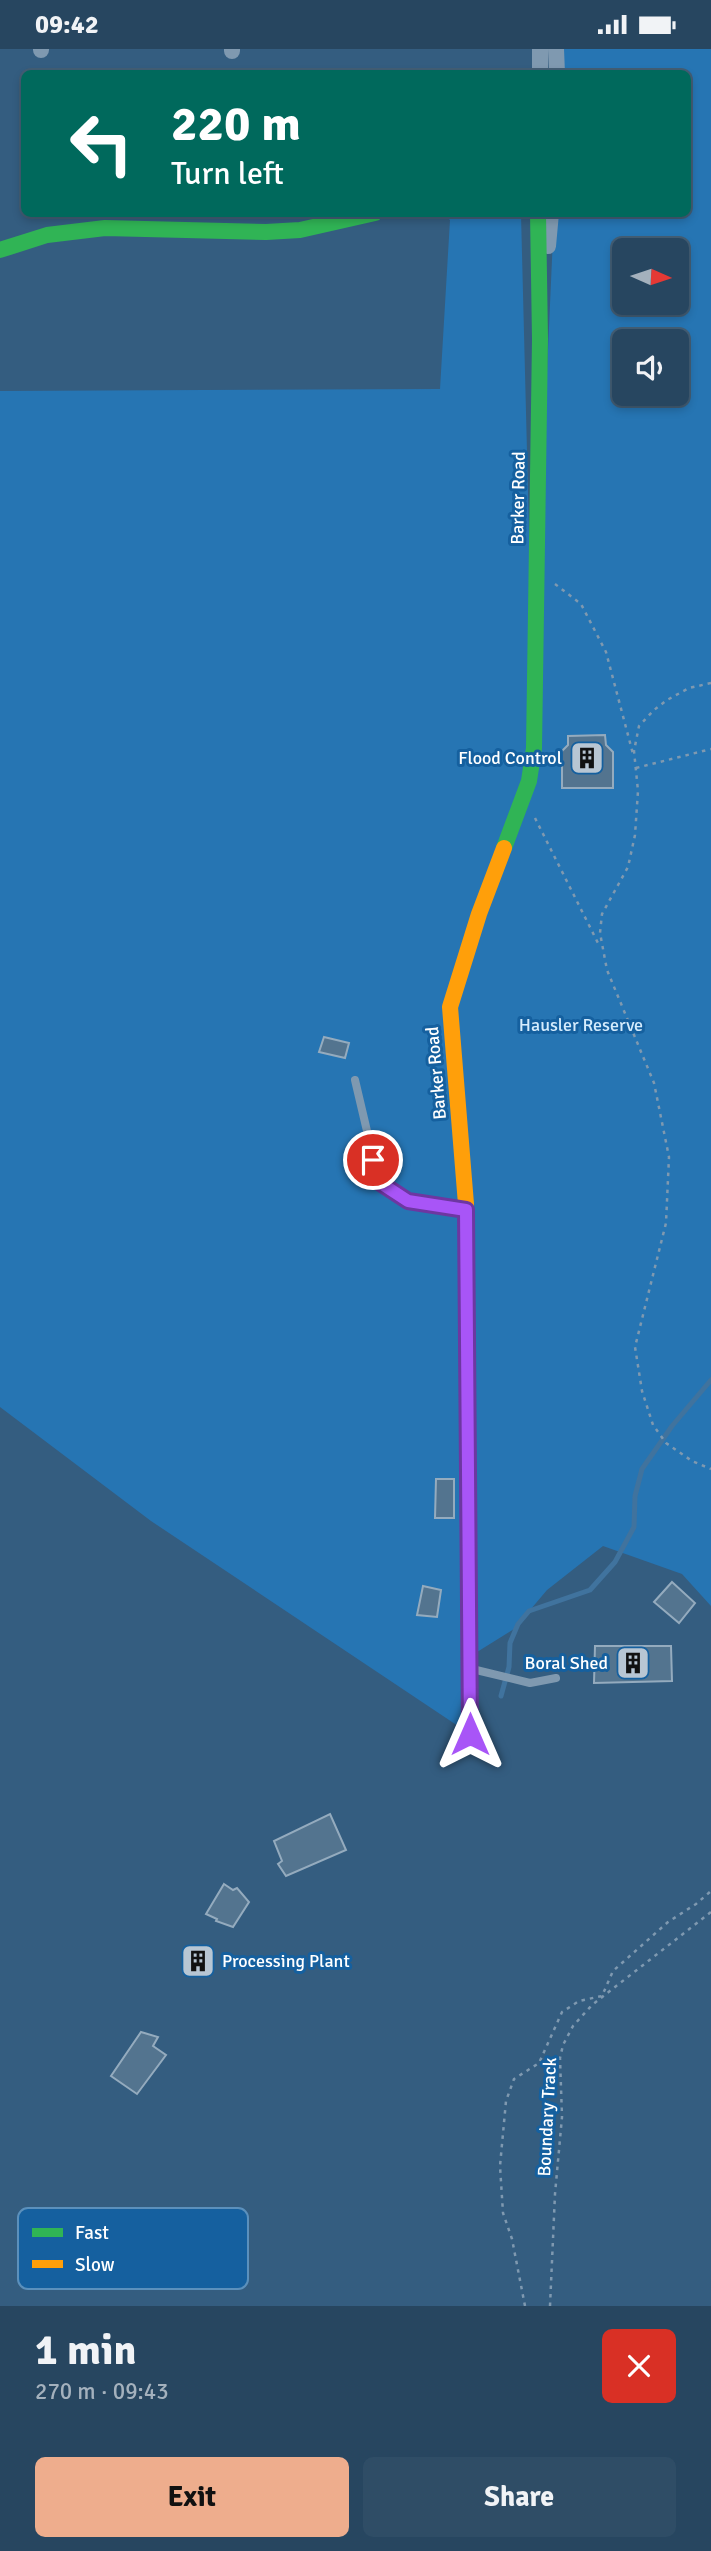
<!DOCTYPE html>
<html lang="en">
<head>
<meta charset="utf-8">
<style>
  body { margin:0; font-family:Signika,sans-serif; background:#2f4d66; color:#f1f3f6; height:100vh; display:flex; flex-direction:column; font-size:26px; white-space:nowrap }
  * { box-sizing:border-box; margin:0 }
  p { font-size:23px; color:#a4b1bd }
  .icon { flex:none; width:38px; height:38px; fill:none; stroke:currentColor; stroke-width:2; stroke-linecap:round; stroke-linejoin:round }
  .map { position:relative; height:2257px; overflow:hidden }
  .panel { display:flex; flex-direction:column; background:#274660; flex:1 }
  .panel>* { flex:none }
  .banner { position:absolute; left:21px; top:21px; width:670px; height:147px; border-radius:10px; box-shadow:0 4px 10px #0003,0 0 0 2px #435e75; background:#00695c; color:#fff; overflow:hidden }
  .needle { width:46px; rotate:93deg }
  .fabs { position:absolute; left:612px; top:189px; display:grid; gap:14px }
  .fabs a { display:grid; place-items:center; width:77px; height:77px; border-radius:10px; background:#274660; box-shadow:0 4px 10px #0003,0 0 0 2px #435e75; font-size:35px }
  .pin { position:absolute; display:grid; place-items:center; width:60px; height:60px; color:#fff; margin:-30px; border:4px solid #fff; border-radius:50%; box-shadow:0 2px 7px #0007 }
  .me { position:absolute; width:77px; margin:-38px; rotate:0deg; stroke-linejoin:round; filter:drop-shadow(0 0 5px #0008) }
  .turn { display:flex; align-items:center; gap:24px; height:147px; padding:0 35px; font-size:32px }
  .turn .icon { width:91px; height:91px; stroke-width:2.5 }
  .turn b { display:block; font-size:49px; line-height:60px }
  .round { display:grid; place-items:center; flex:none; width:74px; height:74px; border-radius:10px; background:#2f4d66 }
  .summary { display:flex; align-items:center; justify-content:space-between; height:119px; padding:0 35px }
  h1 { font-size:42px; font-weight:800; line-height:52px }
  .button { display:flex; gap:14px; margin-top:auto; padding:14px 35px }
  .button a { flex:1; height:80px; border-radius:10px; background:#eead8d; color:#111; font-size:28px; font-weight:800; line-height:80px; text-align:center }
  .button a+a { background:#2f4d66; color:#f1f3f6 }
  .status { display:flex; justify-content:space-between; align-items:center; height:49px; padding:0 35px; background:#274660; direction:ltr }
  .status svg { height:19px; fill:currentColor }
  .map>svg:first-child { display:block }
</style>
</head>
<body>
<div class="status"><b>09:42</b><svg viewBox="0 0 49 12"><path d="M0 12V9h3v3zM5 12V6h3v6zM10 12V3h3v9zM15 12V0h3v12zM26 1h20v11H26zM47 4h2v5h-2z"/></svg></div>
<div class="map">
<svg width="711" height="2257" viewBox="0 0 711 2257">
  <rect width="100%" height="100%" fill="#345d80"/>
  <path fill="#2675b3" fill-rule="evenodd" d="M564 0H711V1557L682 1525 603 1497 547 1541 514 1580 469 1608 470 1685 151 1472 0 1358V342L440 340 450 171 443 165H521L533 641 554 165 688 164V24H562ZM625 201H677V254H625ZM625 292H677V345H625Z"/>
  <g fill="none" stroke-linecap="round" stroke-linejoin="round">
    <polyline stroke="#40739e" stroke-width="5" points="501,1647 509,1618 510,1594 518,1575 529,1562 590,1541 615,1513 634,1478 635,1447 642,1420 672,1377 711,1331"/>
  </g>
  <g fill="#53748f" stroke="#94abbe" stroke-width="2">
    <polygon points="605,686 606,696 613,703 613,739 562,739 562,702 568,696 568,687"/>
    <polygon points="324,988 349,994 345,1009 319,1003"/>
    <polygon points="436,1430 454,1430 454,1469 435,1469"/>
    <polygon points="672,1533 695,1554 679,1574 654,1553"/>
    <polygon points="423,1537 441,1541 437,1568 417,1566"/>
    <polygon points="595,1597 671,1597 672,1632 594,1634"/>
    <polygon points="330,1765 346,1801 286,1827 278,1815 282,1812 274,1792"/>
    <polygon points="224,1835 233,1841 237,1839 249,1853 233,1878 216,1872 217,1870 206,1865"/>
    <polygon points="141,1983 158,1988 153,1997 166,2006 137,2045 111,2027"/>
  </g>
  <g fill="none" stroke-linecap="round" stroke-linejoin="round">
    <g stroke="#7f99b0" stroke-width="2.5" stroke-dasharray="3.5 5" stroke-linecap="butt">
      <polyline points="555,535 581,555 606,603 633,705"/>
      <polyline points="711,634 689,639 667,651 654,661 639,677 634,702 638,742 635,786 628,818 602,865 600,884 607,921 654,1034 669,1108 666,1174 635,1298 642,1342 653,1376 666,1394 692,1412 711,1420"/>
      <polyline points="636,719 711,700"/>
      <polyline points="535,769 600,898"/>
      <polyline points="525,2257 512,2190 503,2164 500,2117 506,2052 514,2030 539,2014 562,1963 579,1952 602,1947 613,1922 668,1873 696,1855 711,1842"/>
      <polyline points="550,2257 555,2145 562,2068 560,2009 563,1996 573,1977 592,1956 711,1863"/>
    </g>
    <g stroke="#7f99b0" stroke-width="8">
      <polyline points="355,1031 379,1133 408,1152 463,1160"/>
      <polyline points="472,1620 530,1634 556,1629"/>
    </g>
    <g stroke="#7f99b0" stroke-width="16">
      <polyline points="556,0 557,24"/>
      <polyline points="41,1 41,0"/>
      <polyline points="232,2 232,0"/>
      <polyline points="540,24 540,0"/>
      <polyline points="548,197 551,164"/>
    </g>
    <g stroke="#30b455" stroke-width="16">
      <polyline points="0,201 47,186 105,179 266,183 300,181 375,164"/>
      <polyline points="504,799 529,732 534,699 540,290 538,164"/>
      <polyline points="466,1155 470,1685"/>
    </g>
    <polyline stroke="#ff9f0a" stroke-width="16" points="466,1155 450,958 479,865 504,799"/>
  </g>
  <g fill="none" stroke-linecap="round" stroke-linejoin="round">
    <defs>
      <polyline id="route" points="373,1111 379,1133 408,1152 466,1161 470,1685"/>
    </defs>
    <use href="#route" stroke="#6d37a1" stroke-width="18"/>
    <use href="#route" stroke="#a855f7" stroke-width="12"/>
  </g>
  <defs>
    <symbol id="building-square" viewBox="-11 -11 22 22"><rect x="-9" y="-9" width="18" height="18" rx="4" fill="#b8c6d3" stroke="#15609f"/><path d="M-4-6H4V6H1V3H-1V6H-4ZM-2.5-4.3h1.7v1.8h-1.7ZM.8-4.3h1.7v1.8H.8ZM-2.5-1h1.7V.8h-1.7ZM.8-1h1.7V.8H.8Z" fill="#111"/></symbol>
  </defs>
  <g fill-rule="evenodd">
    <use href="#building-square" x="568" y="690" width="38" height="38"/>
    <use href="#building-square" x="614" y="1595" width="38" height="38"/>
    <use href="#building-square" x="179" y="1893" width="38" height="38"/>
  </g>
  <g text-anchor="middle" stroke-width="6" stroke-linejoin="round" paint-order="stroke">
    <g font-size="18" fill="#fff" stroke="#15609f">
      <text transform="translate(518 449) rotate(-89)" y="6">Barker Road</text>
      <text transform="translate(436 1024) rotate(-95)" y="6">Barker Road</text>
      <text transform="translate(547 2068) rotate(-87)" y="6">Boundary Track</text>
    </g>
    <g font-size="18" fill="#fff" stroke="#15609f" text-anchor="end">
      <text x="562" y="715">Flood Control</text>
      <text x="608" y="1620">Boral Shed</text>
      <text x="222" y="1918" text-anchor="start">Processing Plant</text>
    </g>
    <g font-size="18" fill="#d5ecfd" stroke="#15609f">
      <text x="581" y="982">Hausler Reserve</text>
    </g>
  </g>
  <rect x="18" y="2159" width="230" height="81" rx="10" fill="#15609f" stroke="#5b90bc" stroke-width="2"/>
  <rect x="32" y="2179" width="31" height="9" fill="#30b455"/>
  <rect x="32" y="2211" width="31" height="8" fill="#ff9f0a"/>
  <g font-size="19" fill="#fff">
    <text x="75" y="2190">Fast</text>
    <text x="75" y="2222">Slow</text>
  </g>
</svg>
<div class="fabs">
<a><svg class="needle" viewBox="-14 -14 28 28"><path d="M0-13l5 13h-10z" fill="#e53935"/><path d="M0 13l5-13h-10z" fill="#a4b1bd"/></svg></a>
<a><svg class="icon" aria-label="sound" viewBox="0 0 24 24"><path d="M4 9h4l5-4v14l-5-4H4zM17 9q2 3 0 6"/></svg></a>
</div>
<div class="pin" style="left:373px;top:1111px;background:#d93025"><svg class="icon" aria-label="arrive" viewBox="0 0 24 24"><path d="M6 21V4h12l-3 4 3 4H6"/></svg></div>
<svg class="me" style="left:470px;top:1685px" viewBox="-20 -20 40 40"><path d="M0-17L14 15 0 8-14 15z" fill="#a855f7" stroke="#fff" stroke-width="4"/></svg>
<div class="banner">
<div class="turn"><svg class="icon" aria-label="left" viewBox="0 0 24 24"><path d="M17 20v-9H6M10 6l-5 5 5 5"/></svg><div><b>220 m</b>Turn left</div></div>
</div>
</div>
<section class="panel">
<div class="summary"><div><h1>1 min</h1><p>270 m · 09:43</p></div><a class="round" style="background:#d93025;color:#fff"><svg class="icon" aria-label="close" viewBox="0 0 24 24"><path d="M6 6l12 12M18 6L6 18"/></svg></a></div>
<div class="button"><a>Exit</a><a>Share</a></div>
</section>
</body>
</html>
